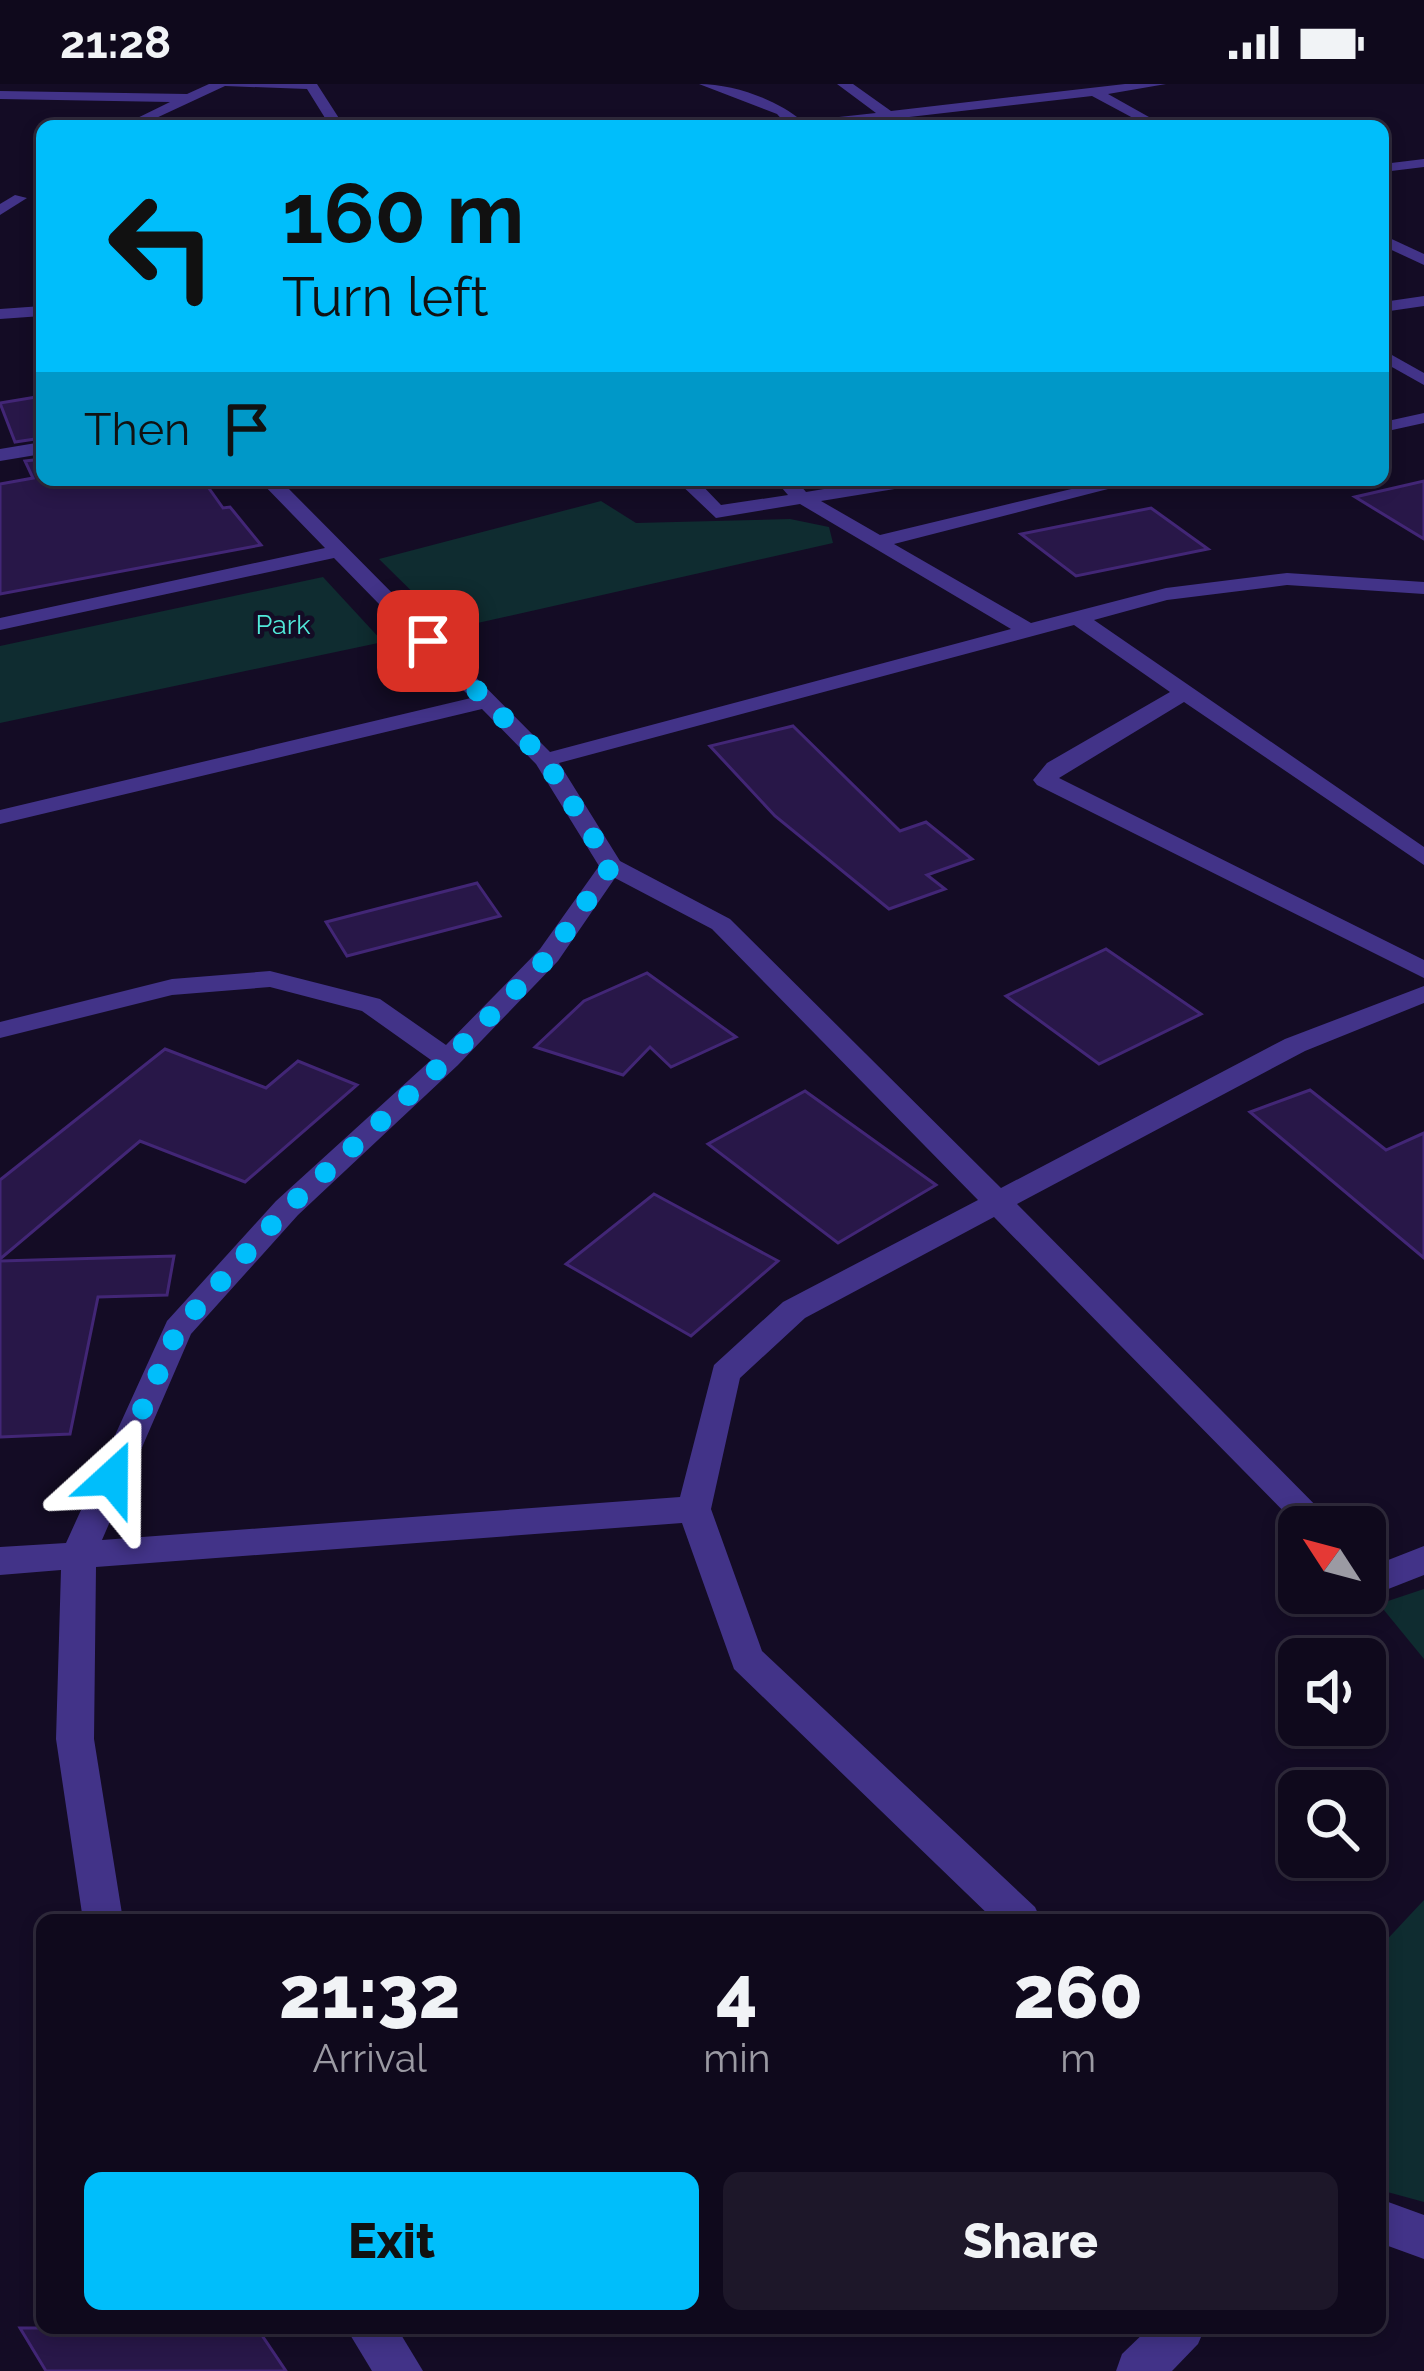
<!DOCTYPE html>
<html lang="en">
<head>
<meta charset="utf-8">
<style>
  body { margin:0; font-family:Raleway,sans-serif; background:#1d1729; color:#f1f3f6; height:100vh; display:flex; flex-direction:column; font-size:45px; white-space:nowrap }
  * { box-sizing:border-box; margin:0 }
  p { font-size:39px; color:#9b9aa3 }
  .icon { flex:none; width:66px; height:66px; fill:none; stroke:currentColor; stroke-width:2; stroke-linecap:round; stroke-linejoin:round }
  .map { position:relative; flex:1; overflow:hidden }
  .sheet { position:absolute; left:36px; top:1830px; width:1350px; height:420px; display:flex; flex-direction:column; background:#0f091c; border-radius:18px; box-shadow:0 6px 18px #0003,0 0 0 3px #2f2a3b }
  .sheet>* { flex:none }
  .hud { position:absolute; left:36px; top:36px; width:1353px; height:366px; border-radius:18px; box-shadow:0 6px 18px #0003,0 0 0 3px #2f2a3b; background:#00befb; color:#111; overflow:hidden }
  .needle { width:78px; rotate:306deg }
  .buttons { position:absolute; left:1278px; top:1422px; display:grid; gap:24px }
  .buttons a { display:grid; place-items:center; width:108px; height:108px; border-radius:18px; background:#0f091c; box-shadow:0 6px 18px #0003,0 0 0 3px #2f2a3b; font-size:60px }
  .pin { position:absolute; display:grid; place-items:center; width:102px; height:102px; color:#fff; margin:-51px; border-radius:24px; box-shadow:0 6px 18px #0006 }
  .me { position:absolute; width:132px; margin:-66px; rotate:24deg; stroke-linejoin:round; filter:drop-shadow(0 0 9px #0008) }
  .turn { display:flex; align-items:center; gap:42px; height:252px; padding:0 48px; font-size:54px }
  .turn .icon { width:156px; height:156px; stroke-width:2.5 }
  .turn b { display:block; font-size:84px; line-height:102px }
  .then { display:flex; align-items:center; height:114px; padding:0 48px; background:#0003; gap:24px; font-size:45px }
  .eta { display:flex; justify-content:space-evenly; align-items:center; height:204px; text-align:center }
  .eta b { font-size:72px; font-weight:800; line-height:84px }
  .button { display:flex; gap:24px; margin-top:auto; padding:24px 48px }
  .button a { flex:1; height:138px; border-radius:18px; background:#00befb; color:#111; font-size:48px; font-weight:800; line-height:138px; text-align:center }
  .button a+a { background:#1d1729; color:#f1f3f6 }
  .status { display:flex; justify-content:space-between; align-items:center; height:84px; padding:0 60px; background:#0f091c; direction:ltr }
  .status svg { height:33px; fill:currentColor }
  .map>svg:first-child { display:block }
</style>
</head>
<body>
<div class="status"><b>21:28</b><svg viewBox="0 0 49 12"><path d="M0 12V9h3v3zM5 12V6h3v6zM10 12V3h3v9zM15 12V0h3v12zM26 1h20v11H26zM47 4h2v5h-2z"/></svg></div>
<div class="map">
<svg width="1424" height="2287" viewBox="0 0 1424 2287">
  <rect width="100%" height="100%" fill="#140c25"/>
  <g fill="#0f2c30">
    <polygon points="601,417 636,439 790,435 829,443 833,459 473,540 445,540 379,475"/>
    <polygon points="323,493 383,558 0,639 0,562"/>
    <polygon points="1424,1505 1424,1575 1379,1520"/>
    <polygon points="1424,1816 1424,2118 1380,2106 1380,1863"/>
  </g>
  <g fill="#281748" stroke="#422676" stroke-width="3">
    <polygon points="42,312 42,354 15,358 0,319"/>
    <polygon points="42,375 42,396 203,396 223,424 230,423 261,461 0,510 0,400 33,394 25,377"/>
    <polygon points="1424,397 1424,455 1355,413"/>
    <polygon points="1151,424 1208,465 1076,492 1021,450"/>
    <polygon points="793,642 900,747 926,738 972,775 927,791 945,805 889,825 775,732 710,662"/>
    <polygon points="477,799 500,832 347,872 326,838"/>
    <polygon points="1106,865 1201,930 1099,980 1006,912"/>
    <polygon points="647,889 736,953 671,983 650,963 623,991 535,963 584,917"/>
    <polygon points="165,965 266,1004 298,977 357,1001 245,1098 140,1057 0,1175 0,1096"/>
    <polygon points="1310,1006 1386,1066 1424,1049 1424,1174 1250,1028"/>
    <polygon points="805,1007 936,1101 838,1159 708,1060"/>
    <polygon points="654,1110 778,1177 691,1252 566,1180"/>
    <polygon points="174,1172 167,1211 98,1213 70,1350 0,1353 0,1177"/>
    <polygon points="20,2244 257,2244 286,2287 46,2287"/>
  </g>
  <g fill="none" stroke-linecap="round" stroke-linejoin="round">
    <g fill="#423388" fill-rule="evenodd">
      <polygon points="209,0 317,0 344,42 330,42 307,5 225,2 139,42 121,42 170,18 0,15 0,7 187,10"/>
      <path d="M699 0C733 0 776 15 802 37L876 29 837 0H853L891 27 1125 0H1166L1108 10 1165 42H1148L1092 12 831 42H788L777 30Z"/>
      <polygon points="90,38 96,39 98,42 83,42"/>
      <polygon points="1424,75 1424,83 1383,88 1383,80"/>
      <polygon points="15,111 27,114 0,131 0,120"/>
      <polygon points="1383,151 1424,170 1424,181 1383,162"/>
      <polygon points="1424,212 1424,222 1383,228 1383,218"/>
      <polygon points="42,222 42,232 0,235 0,225"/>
      <polygon points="1383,266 1424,289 1424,301 1383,278"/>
      <polygon points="1424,329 1424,339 1383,348 1383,338"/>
      <polygon points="42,358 42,370 0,377 0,365"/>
      <path d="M259 396H280L550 668 1011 545 800 420 716 434 676 396H697L721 421 788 411 775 396H796L806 408 878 396H923L913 402 821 417 880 451 1109 396H1143L894 460 1031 539 1166 504 1287 489 1424 498V510L1287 501 1167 516 1094 536 1424 763V781L1184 618 1059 694 1424 876V894L1037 701 1033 696 1047 679 1170 608 1074 541 559 679 620 777 730 835 1001 1104 1285 955 1424 902V919L1305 967 1017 1120 1337 1443H1299L994 1133 805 1234 740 1294 711 1425 762 1567 1035 1823 1041 1836H994L734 1585 682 1439 96 1483 94 1655 123 1836H83L56 1655 61 1486 0 1491V1463L66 1459 167 1237 276 1117 431 976 362 927 270 903 172 911 0 954V938L172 895 270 887 380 915 446 961 540 865 599 782 536 680 482 625 0 740V726L471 614 334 474 0 546V534L325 464ZM615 794 712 845 978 1116 783 1218 714 1281 680 1413 102 1456 191 1250 298 1131 458 981 558 877Z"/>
      <polygon points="1424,1462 1424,1491 1373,1511 1365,1508 1365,1475 1378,1480"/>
      <polygon points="1380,2115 1424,2131 1424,2175 1380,2159"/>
      <polygon points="346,2244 397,2244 423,2287 372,2287"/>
      <polygon points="1149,2244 1205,2244 1198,2260 1172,2287 1116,2287 1122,2270"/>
    </g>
  </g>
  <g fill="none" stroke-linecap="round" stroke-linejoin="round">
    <polyline stroke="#00befb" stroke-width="21" stroke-dasharray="0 37.8" points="112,1394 178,1245 287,1124 448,975 549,872 611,782 545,676 428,557"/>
  </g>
  <g text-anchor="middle" stroke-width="9" stroke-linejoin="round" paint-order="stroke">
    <g font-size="27" fill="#51eada" stroke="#140c25">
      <text x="283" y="550">Park</text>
    </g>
  </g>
</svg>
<div class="buttons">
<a><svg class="needle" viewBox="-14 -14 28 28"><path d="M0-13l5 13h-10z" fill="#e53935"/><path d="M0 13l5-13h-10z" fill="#9b9aa3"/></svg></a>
<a><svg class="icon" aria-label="sound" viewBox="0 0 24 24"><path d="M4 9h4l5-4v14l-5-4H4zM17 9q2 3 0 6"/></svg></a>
<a><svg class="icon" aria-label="search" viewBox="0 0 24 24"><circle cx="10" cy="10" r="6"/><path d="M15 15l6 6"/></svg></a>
</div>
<div class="pin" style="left:428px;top:557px;background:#d93025"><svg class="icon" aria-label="arrive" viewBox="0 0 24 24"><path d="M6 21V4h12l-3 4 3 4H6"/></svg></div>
<svg class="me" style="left:112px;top:1394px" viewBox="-20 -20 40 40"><path d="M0-17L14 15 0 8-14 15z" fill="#00befb" stroke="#fff" stroke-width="4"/></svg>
<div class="hud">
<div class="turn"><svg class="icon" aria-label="left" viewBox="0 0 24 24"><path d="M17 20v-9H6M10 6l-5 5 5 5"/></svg><div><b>160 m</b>Turn left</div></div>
<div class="then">Then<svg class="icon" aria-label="arrive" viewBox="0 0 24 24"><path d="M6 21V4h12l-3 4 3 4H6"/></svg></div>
</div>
<section class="sheet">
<div class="eta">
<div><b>21:32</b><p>Arrival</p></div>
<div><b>4</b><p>min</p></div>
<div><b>260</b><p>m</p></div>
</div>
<div class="button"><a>Exit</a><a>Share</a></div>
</section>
</div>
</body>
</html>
